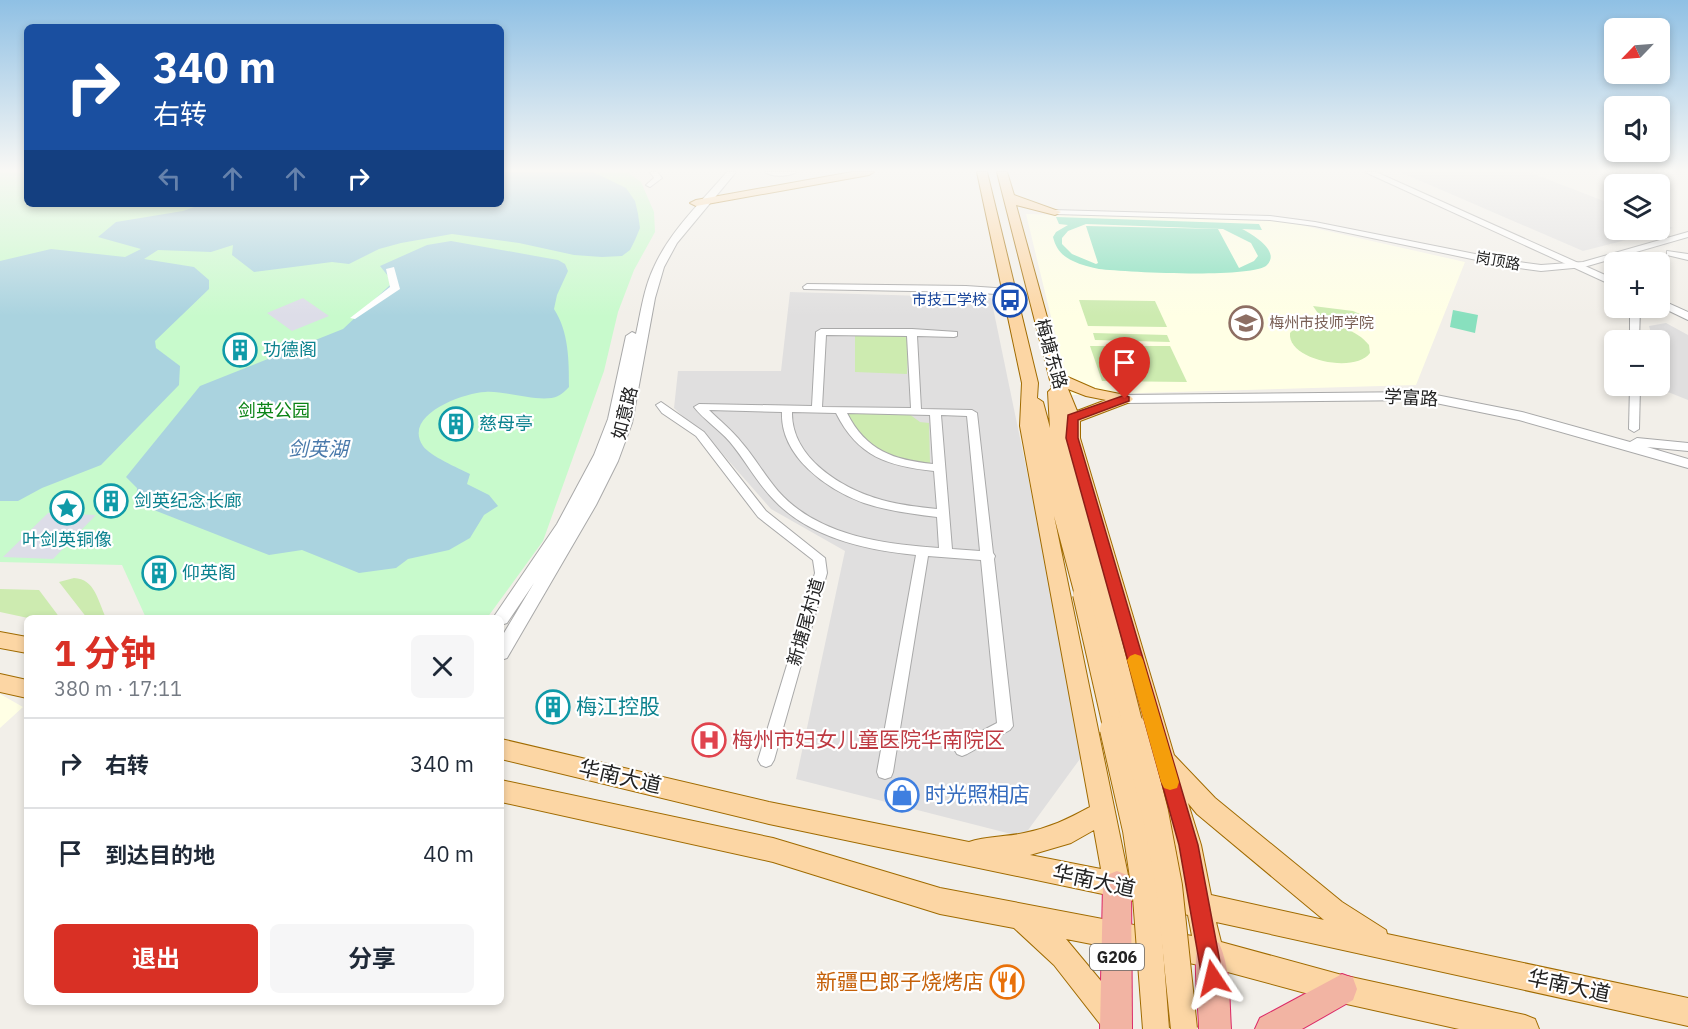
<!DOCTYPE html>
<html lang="zh">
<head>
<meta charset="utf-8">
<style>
  body { margin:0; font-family:"IBM Plex Sans","Noto Sans SC",sans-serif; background:#f6f6f7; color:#1f2937; height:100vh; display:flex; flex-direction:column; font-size:22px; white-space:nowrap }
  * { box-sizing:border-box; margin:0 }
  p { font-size:20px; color:#747a83 }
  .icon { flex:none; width:33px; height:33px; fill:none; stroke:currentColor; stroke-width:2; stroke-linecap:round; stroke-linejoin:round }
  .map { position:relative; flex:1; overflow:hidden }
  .drawer { position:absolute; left:24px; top:615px; width:480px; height:390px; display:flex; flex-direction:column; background:#fff; border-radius:9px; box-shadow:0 3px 9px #0003 }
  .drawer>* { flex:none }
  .hud { position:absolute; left:24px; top:24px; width:480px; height:183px; border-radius:9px; box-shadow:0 3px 9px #0003; background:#1a4fa0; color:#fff; overflow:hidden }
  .needle { width:39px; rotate:245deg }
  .controls { position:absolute; left:1604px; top:18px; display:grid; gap:12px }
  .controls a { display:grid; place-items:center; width:66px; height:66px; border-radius:9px; background:#fff; box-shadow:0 3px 9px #0003; font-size:30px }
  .pin { position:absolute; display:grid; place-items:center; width:51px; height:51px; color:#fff; margin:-62px -26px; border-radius:50% 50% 50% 0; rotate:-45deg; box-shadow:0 0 6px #0007 }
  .pin .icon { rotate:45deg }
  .me { position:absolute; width:66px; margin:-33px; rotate:350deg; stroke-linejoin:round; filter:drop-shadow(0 0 4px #0008) }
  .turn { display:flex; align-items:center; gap:21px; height:126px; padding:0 30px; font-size:27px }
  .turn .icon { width:78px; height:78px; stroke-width:2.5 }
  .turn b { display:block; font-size:42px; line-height:51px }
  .lanes { display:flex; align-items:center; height:57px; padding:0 30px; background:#0003; justify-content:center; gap:30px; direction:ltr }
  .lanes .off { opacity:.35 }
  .round { display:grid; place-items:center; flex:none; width:63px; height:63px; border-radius:9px; background:#f6f6f7 }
  .head { display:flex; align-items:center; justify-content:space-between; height:102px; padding:0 30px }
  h1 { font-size:36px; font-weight:700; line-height:45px; color:#d93025 }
  .cta { display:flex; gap:12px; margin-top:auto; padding:12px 30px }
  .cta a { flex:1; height:69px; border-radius:9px; background:#d93025; color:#fff; font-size:24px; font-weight:700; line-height:69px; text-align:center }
  .cta a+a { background:#f6f6f7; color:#1f2937 }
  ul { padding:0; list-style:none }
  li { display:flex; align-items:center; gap:18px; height:90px; padding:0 30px; border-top:2px solid #e0e1e3 }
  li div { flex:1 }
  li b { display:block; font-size:22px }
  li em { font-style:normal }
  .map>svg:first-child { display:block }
</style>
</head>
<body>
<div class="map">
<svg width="1688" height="1029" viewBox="0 0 1688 1029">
  <rect width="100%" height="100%" fill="#f2efe9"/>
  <g fill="#e0dfdf">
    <polygon points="1400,172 1529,172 1614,205 1614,230 1659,230 1659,223 1673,228 1583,251"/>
    <polygon points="790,292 991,298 1085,752 1023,837 796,779 845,551 771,509 720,451 674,408 678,371 781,371"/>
    <polygon points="1666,323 1688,335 1688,400 1663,390 1659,369 1659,340 1653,340 1649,326"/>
  </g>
  <g fill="#ffffe5">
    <polygon points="1026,214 1283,221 1465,262 1416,385 1070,395"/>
    <polygon points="0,694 23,707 0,728"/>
  </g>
  <g fill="#cdebb0">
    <polygon points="1079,300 1155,301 1167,327 1088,326"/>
    <polygon points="1313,306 1353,311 1367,317 1355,324 1322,319"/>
    <path d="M1315 323C1334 324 1356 329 1369 345L1370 353C1355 374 1287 360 1290 333L1296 327Z"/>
    <polygon points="1093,333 1167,335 1170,342 1095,340"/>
    <polygon points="855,335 909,336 907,374 855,372"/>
    <polygon points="1090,346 1170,346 1187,382 1102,381"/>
    <polygon points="844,414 909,414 920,422 929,423 930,464 891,457 863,440"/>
    <path d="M74 578C95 579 98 601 106 618H87L59 582Z"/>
    <polygon points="0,589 39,590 60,618 28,618 0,612"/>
  </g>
  <polygon fill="#c8facc" points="0,172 27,172 27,204 501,204 501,172 627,172 641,182 654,212 655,232 634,270 618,312 604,371 543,541 487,618 146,618 122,565 0,562"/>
  <g fill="#88e0be" fill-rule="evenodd">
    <path d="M1056 217 1259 224 1262 230 1242 229C1252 234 1281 251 1267 265 1253 279 1124 272 1099 269 1090 267 1081 265 1073 261 1062 256 1056 249 1053 237L1056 232 1068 225 1059 224ZM1086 224 1223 229 1251 243 1258 256 1254 261 1239 268 1218 229 1086 226 1098 263 1096 264 1072 254 1062 244V238L1068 231Z"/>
    <polygon points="1453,310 1478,315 1475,333 1450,327"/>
  </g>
  <g fill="#dddde8">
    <polygon points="303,298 329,316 292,331 267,313"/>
    <polygon points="48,513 96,515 53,559 3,557"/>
  </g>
  <g fill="#aad3df">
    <polygon points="501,172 593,172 626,188 635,201 638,214 640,228 635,240 630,250 622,256 602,257 574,255 519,243 452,234 401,243 379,249 349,264 332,262 254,272 232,255 233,245 211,252 158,250 144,259 194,267 209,280 209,289 155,341 156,348 180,366 179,385 101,465 42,488 18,501 0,501 0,261 51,249 125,257 141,249 98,237 116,222 183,211 194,207 196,204 501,204"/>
    <path d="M451 241 558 260 565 264 568 271 557 295 554 309C569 332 569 361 569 387 566 390 562 394 558 396 541 404 505 390 485 392 463 393 402 415 423 446 430 456 458 468 470 474L467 484 489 495 498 506 484 515 470 538 449 550 408 559 396 568 359 573 302 550 269 555 136 503 137 488 126 477 200 386 343 329 390 285 388 276 380 266 427 245Z"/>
  </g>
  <polygon fill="#fff" points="394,267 400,289 355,319 350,318 390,287 386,269"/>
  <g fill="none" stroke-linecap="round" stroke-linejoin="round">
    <defs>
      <g id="minor">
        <polygon points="650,172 657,172 662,178 650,187 646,185 654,178"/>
        <polygon points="1052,210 1270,216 1315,222 1505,260 1541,265 1583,262 1688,232 1688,237 1584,267 1541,271 1505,266 1315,226 1270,220 1055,214 1052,214"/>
        <polygon points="1667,251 1688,254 1688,260 1667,255"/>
        <polygon points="807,284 966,286 1010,289 1014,292 1010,295 966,292 804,289 803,287"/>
        <polygon points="1630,308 1640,308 1639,340 1630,340"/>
        <path d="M821 329H912L957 332V336L954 337 917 336 921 409 972 410 977 413 993 553 995 556 994 559 1013 726 1010 730 967 754 962 756 957 754 954 749 957 744 997 723 981 560 928 556 893 772 891 777 885 779 879 777 877 772 916 555C866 550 810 538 774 500 757 483 746 461 730 442 719 429 704 420 694 407L699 404 812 406 816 332ZM826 335 907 336 911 408 822 407ZM709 410 782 412C780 456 826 489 864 503 888 511 913 514 937 517L939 548C883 544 818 536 778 491 765 476 755 458 742 443 732 430 720 421 709 410ZM792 412 836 413C858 457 888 466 934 471L937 509C918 507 900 505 882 500 842 489 791 458 792 412ZM847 413 930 415 933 464C894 460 866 451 847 413ZM941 415 967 416 980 551 952 549Z"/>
        <polygon points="1630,386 1640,386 1639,429 1634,432 1629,429"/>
        <polygon points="661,402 704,432 766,511 825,558 827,573 774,760 771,765 766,767 761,765 758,760 815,573 813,560 758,517 696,436 662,413 656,405"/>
      </g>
      <g id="tertiary">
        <path d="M727 172H736L677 243 664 267 655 298 632 423 618 461 596 505 507 658 501 660V638L534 583 507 623 501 625V618H493L557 524 594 455 608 419 626 336 632 332 636 334C641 311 644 288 654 267 670 231 702 201 727 172Z"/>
        <path d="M765 172H796C789 177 771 177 765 172Z"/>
        <polygon points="1365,172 1376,172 1614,279 1614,286"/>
        <polygon points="1659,299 1688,312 1688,320 1659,306"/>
        <polygon points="1421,392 1522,412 1630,442 1637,438 1688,443 1688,451 1647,447 1688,459 1688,468 1519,420 1421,400 1125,403 1119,399 1125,395"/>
      </g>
      <g id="primary">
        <polygon points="852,172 874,172 869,175 696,206 690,203 696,200"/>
        <path d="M977 172H987L1038 383 1037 398 1043 402 1050 428 1048 392 1052 388 997 172H1007L1014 195 1061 212 1055 215 1016 205 1063 375 1095 389 1130 396 1133 399 1130 402 1080 421V438L1174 755 1215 798 1342 902 1386 930 1387 934 1688 998V1026L1216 922 1221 942 1342 975 1525 1015 1535 1019 1539 1029H1459L1342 1003 1209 967 1066 939 1126 1011 1130 1021 1127 1029H1104L1054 965 1014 928 940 914 773 862 501 802V780L773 838 940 888 1192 936 1188 915 1117 897 769 824 501 759V739L769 802 969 842C986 836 1006 837 1024 833 1049 828 1068 819 1090 807L1020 426 1022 383ZM1068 389 1086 396 1106 400 1077 411ZM1054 516 1076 599 1083 601 1091 597 1093 600 1100 602 1108 599 1175 845 1183 889 1128 875ZM1188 803 1197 814 1324 920 1211 895 1201 845ZM1094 830 1101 869 1030 855 1071 843Z"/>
        <polygon points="0,632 27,637 27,653 0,648"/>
        <polygon points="0,674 27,680 27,698 0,692"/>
      </g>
      <g id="trunk">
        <polygon points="1117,871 1127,875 1131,885 1132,1029 1100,1029 1103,885 1107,875"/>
        <path d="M1209 938 1219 943C1231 969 1229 1000 1231 1029H1199C1199 1009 1192 957 1199 943Z"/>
        <polygon points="1342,974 1353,978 1357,989 1353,1000 1302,1029 1255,1029 1260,1018"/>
      </g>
    </defs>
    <use href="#minor" stroke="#a9a9a9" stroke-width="2"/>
    <use href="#tertiary" stroke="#a9a9a9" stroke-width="2"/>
    <use href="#primary" stroke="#a06b00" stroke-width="2"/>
    <use href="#trunk" stroke="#dc2a67" stroke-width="2"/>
    <use href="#minor" fill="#fff" fill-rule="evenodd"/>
    <use href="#tertiary" fill="#fff" fill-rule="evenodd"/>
    <use href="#primary" fill="#fcd6a4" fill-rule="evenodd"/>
    <use href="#trunk" fill="#f2b4a3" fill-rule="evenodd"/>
    <defs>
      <g id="primary-bridge-far1">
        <polyline points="1083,594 1114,730"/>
        <polyline points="1100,595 1134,730"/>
      </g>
      <g id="primary-bridge">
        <polyline points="1113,729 1136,830 1146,897 1156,1029"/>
        <polyline points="1134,729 1155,812 1169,886 1184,1029"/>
      </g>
    </defs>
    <use href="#primary-bridge-far1" stroke="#a06b00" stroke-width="22" stroke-linecap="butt"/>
    <use href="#primary-bridge" stroke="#a06b00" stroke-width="28" stroke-linecap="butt"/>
    <use href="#primary-bridge-far1" stroke="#fcd6a4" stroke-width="20"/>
    <use href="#primary-bridge" stroke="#fcd6a4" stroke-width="26"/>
  </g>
  <linearGradient id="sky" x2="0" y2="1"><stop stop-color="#8fc0e4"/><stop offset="0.54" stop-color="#f9f8f5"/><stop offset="1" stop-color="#f9f8f5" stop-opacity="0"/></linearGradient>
  <rect width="1688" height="316" fill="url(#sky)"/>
  <polygon fill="#d93025" stroke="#8d1f18" stroke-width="1.5" points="1125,395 1129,397 1129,401 1078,420 1078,438 1198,845 1223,978 1220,986 1213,989 1205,986 1202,978 1179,845 1066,438 1068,415"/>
  <polygon fill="#f59e0b" points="1135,654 1141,656 1143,660 1179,782 1177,788 1170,790 1164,788 1161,782 1127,660 1130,656"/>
  <defs>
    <symbol id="bus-ring" viewBox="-11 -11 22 22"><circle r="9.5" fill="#fff" stroke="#1a4fb4" stroke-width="1.5"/><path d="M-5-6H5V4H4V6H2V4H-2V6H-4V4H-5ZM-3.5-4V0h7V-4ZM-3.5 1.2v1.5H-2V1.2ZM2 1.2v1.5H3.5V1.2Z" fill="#1a4fb4"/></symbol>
    <symbol id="university-ring" viewBox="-11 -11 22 22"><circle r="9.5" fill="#fff" stroke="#8d6e63" stroke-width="1.5"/><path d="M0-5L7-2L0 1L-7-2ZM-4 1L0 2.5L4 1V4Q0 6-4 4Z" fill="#8d6e63"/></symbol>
    <symbol id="building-ring" viewBox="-11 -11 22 22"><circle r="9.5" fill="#fff" stroke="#0f9aa8" stroke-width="1.5"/><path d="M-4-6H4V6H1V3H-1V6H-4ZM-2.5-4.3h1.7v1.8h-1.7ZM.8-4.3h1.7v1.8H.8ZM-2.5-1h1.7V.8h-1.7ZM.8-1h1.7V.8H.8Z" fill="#0f9aa8"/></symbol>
    <symbol id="sight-ring" viewBox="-11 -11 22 22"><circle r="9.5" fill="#fff" stroke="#0f9aa8" stroke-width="1.5"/><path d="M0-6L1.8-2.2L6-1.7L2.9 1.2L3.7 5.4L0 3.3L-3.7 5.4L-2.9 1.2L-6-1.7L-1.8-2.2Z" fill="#0f9aa8"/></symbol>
    <symbol id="hospital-ring" viewBox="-11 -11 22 22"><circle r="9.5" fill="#fff" stroke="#e0444e" stroke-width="1.5"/><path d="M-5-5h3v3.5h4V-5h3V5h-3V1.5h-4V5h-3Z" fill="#e0444e"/></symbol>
    <symbol id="shop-ring" viewBox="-11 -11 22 22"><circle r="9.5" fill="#fff" stroke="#3f7fe0" stroke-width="1.5"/><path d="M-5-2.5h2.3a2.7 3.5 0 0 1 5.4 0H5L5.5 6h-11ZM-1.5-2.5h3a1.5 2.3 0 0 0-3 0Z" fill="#3f7fe0"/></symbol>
    <symbol id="restaurant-ring" viewBox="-11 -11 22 22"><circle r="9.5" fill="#fff" stroke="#e8710a" stroke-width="1.5"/><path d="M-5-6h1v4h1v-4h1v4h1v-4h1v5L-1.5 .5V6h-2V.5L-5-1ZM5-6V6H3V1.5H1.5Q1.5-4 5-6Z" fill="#e8710a"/></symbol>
  </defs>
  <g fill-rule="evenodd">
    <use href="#bus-ring" x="991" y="281" width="38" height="38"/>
    <use href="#university-ring" x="1227" y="304" width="38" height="38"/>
    <use href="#building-ring" x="221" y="331" width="38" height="38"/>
    <use href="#building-ring" x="437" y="405" width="38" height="38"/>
    <use href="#building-ring" x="92" y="482" width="38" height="38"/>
    <use href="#sight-ring" x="48" y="489" width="38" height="38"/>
    <use href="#building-ring" x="140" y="554" width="38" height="38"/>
    <use href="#building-ring" x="534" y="688" width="38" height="38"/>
    <use href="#hospital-ring" x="690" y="721" width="38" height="38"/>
    <use href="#shop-ring" x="883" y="776" width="38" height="38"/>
    <use href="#restaurant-ring" x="988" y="963" width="38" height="38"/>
  </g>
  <g text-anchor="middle" stroke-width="4.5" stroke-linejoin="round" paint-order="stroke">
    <g font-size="15" fill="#222" stroke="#fff">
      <text transform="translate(1498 261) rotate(10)" y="5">岗顶路</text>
    </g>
    <g font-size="15" fill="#164399" stroke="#fff" text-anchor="end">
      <text x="987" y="305">市技工学校</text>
    </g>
    <g font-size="15" fill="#785e54" stroke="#fff" text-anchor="start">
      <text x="1269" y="328">梅州市技师学院</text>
    </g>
    <rect fill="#fff" stroke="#646464" stroke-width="1.5" x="1090" y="944" width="54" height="26" rx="4.5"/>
    <g font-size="16" font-weight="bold" fill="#222">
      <text x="1117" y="963">G206</text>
    </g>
    <g font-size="18" fill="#0d838f" stroke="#fff" text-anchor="start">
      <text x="263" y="356">功德阁</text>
      <text x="479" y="430">慈母亭</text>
      <text x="134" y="507">剑英纪念长廊</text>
      <text x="67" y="546" text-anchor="middle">叶剑英铜像</text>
      <text x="182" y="579">仰英阁</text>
    </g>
    <g font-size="18" fill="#222" stroke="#fff">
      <text transform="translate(1051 354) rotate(74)" y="6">梅塘东路</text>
      <text transform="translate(1411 398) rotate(3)" y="6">学富路</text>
      <text transform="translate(625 413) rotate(-76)" y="6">如意路</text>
      <text transform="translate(806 622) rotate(-74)" y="6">新塘尾村道</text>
    </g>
    <g font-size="18" fill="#0c8416" stroke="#fff">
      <text x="274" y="417">剑英公园</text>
    </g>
    <g font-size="20" font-style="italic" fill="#4a7aab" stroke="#fff">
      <text x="318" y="456">剑英湖</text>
    </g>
    <g font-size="21" fill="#0d838f" stroke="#fff" text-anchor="start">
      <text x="576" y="714">梅江控股</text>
    </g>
    <g font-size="21" fill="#be3a42" stroke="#fff" text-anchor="start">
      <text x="732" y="747">梅州市妇女儿童医院华南院区</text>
    </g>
    <g font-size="21" fill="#222" stroke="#fff">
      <text transform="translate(620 777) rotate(13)" y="7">华南大道</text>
      <text transform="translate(1094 881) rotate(12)" y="7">华南大道</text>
      <text transform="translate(1569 986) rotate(12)" y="7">华南大道</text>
    </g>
    <g font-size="21" fill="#366cbe" stroke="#fff" text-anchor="start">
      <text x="925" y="802">时光照相店</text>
    </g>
    <g font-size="21" fill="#c56008" stroke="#fff" text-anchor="end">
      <text x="984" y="989">新疆巴郎子烧烤店</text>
    </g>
  </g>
</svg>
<div class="controls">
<a><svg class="needle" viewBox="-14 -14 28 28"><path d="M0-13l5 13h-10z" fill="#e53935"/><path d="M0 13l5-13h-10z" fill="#747a83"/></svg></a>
<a><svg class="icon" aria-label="sound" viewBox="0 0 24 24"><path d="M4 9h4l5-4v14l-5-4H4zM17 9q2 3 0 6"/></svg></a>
<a><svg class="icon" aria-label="layers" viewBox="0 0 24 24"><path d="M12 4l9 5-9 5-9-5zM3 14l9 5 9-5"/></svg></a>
<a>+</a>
<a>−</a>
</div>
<div class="pin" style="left:1125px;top:399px;background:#d93025"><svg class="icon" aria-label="arrive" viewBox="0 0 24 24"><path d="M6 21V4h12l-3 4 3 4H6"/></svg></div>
<svg class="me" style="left:1213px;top:978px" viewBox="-20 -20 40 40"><path d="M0-17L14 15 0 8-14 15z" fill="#d93025" stroke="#fff" stroke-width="4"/></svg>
<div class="hud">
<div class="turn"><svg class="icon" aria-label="right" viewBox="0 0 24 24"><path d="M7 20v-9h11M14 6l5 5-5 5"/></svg><div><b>340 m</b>右转</div></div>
<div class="lanes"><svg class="icon off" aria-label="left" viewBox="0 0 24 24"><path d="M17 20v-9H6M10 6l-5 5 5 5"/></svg><svg class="icon off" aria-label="ahead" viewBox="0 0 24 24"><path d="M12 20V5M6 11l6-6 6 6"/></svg><svg class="icon off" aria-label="ahead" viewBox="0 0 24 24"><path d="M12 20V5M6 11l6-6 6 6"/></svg><svg class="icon" aria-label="right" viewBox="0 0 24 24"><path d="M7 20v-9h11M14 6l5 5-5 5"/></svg></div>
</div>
<section class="drawer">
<div class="head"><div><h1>1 分钟</h1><p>380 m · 17:11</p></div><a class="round"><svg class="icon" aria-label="close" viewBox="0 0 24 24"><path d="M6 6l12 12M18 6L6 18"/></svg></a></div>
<ul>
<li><svg class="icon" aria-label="right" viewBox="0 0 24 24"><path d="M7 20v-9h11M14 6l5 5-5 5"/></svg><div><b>右转</b></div><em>340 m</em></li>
<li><svg class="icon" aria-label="arrive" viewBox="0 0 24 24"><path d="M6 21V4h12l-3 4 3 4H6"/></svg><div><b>到达目的地</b></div><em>40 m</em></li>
</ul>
<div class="cta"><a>退出</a><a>分享</a></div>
</section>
</div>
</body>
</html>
